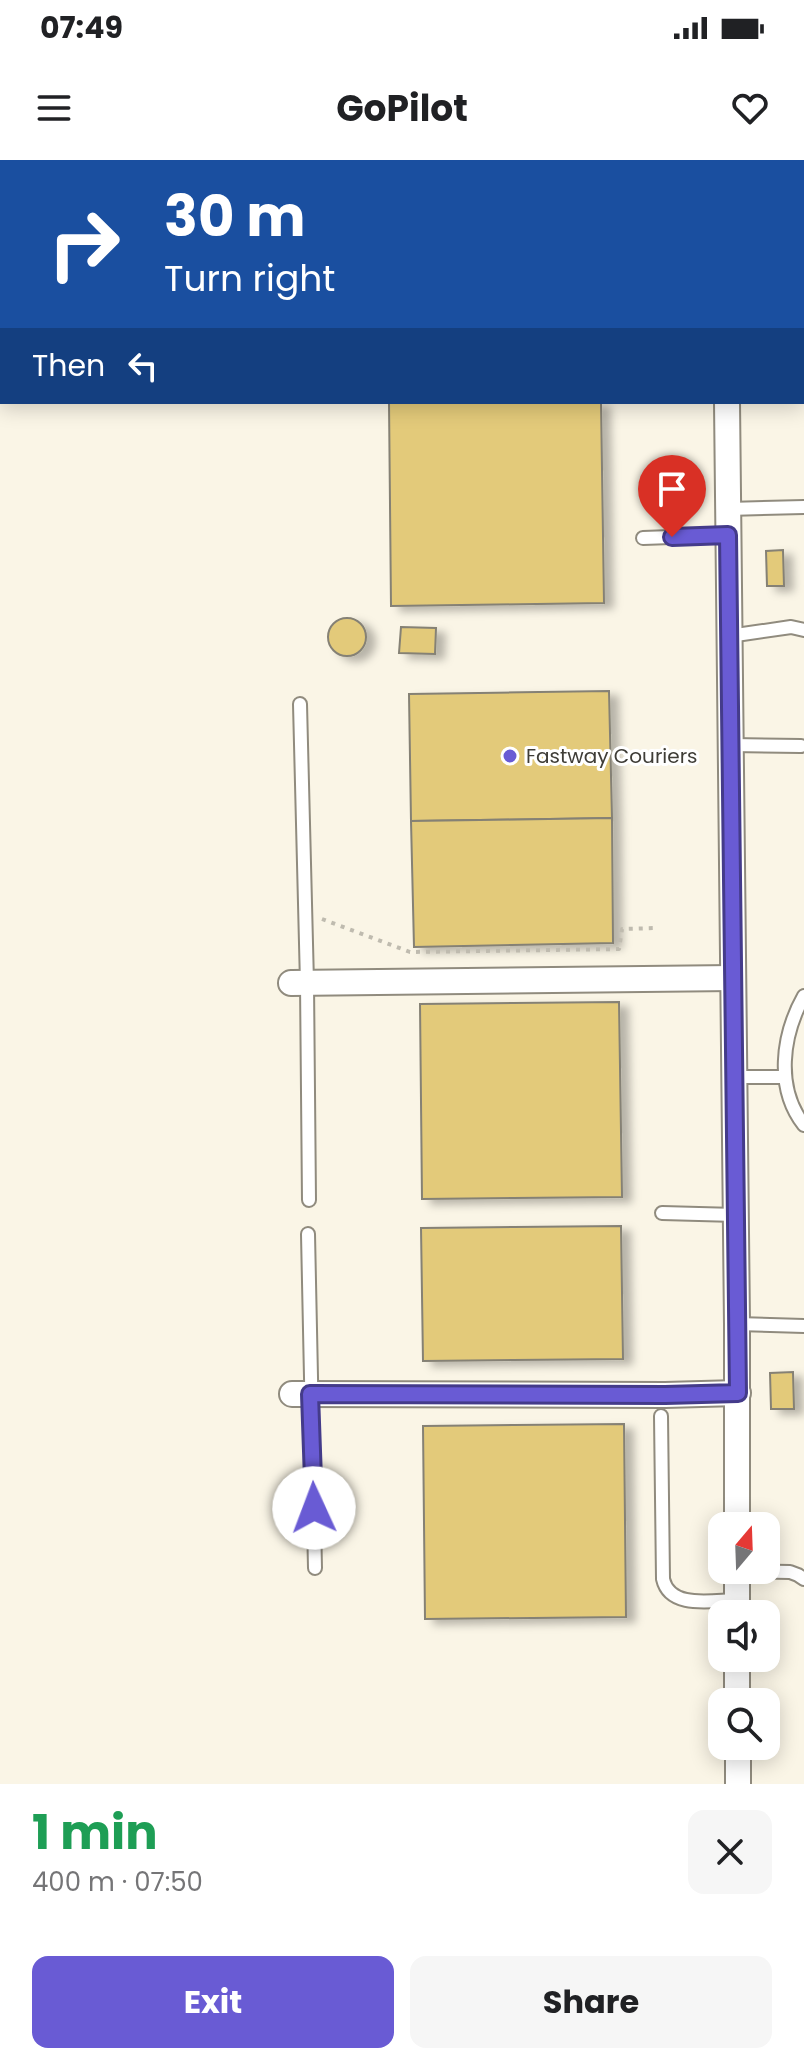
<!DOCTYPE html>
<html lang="en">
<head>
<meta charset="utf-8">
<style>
  body { margin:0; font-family:Poppins,sans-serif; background:#f6f6f6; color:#202124; height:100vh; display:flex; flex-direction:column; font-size:30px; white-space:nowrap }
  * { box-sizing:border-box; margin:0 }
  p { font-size:26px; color:#757577 }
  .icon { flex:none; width:44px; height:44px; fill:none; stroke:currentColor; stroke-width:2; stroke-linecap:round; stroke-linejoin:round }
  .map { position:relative; height:1624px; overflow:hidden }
  .details { display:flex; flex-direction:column; background:#fff; flex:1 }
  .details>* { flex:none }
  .guide { position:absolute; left:0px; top:0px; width:804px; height:244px; box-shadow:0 4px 20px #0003; background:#1a4fa0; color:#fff; overflow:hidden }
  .needle { width:52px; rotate:19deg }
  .controls { position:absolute; left:708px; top:1352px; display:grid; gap:16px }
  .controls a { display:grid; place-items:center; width:72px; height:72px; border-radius:16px; background:#fff; box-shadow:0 4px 20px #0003; font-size:40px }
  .pin { position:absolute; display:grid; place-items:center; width:68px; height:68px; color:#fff; margin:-82px -34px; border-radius:50% 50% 50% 0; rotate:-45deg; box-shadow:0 0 8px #0007 }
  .pin .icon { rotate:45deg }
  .me { position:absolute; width:88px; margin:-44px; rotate:358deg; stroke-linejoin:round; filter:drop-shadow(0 0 6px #0008) }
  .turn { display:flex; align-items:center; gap:28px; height:168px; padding:0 32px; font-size:36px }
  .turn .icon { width:104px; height:104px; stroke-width:2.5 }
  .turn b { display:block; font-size:56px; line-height:68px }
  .then { display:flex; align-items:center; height:76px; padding:0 32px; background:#0003; gap:16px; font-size:30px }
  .round { display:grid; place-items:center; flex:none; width:84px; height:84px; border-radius:16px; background:#f6f6f6 }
  .headline { display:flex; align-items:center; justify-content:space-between; height:136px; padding:0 32px }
  h1 { font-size:48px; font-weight:700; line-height:60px; color:#1e9e55 }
  .primary-button { display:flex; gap:16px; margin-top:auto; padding:16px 32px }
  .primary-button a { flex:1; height:92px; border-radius:16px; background:#695bd4; color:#fff; font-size:32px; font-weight:700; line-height:92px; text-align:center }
  .primary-button a+a { background:#f6f6f6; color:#202124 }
  .status { display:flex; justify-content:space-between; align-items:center; height:56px; padding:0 40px; background:#fff; direction:ltr }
  .status svg { height:22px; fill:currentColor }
  header { display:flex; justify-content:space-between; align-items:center; height:104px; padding:0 32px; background:#fff; font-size:36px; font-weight:700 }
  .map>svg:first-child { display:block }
</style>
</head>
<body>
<div class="status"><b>07:49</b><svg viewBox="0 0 49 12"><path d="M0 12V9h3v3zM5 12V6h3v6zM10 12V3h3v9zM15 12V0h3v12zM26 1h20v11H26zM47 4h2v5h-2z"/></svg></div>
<header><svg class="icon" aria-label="menu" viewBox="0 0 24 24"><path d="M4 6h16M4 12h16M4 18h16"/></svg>GoPilot<svg class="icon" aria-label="heart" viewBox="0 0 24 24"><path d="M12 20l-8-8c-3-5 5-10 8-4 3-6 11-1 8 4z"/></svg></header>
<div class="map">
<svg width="804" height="1624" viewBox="0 0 804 1624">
  <defs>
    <filter id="shadow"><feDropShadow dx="9" dy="5" stdDeviation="4" flood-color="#0004"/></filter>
  </defs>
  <rect width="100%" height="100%" fill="#faf5e6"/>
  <g fill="#e3ca7a" stroke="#858174" stroke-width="2" filter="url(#shadow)">
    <polygon points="401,0 603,0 602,2 401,2"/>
    <polygon points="389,242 601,242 604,443 391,446"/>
    <polygon points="783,390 784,426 767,426 766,391"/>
    <circle cx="347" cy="477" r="19"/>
    <polygon points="401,467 436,468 435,494 399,493"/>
    <polygon points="609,531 612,658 411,661 409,534"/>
    <polygon points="612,658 613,783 414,787 411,661"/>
    <polygon points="619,842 622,1037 422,1039 420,844"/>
    <polygon points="621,1066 623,1199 423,1201 421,1068"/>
    <polygon points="793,1212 794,1249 771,1249 770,1213"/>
    <polygon points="624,1264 626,1457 425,1459 423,1266"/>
  </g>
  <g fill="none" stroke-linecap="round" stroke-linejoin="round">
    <defs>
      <g id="service">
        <polyline points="296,2 296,0"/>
        <polyline points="646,2 647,0"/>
        <polyline points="728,349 804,347"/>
        <polyline points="643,378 728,375"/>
        <polyline points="729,476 791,467 804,470"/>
        <polyline points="300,544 307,823 309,1040"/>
        <polyline points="731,585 801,586"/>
        <path d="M804 836C782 875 775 928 804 965"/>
        <polyline points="734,917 785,917"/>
        <polyline points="662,1053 736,1055"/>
        <polyline points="308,1074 315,1408"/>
        <polyline points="737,1164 804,1166"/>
        <path d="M661 1256 663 1419C670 1450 713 1440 737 1440"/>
        <polyline points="737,1411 790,1412 798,1415 804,1419"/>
      </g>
      <g id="minor">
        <polyline points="737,0 740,2"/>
        <polyline points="785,2 789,0"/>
        <polyline points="727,242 737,1164 737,1366"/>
        <polyline points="291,823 733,818"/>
        <polyline points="292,1234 665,1235 738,1233"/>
        <polyline points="737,1454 737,1410"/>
        <polyline points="737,1498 737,1542"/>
        <polyline points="738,1586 738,1624"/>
      </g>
    </defs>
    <use href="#service" stroke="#908b7e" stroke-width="16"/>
    <use href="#minor" stroke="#908b7e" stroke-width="28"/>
    <g stroke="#bfbbaf" stroke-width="4" stroke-dasharray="4 6" stroke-linecap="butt">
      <polyline points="686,0 687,2"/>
      <polyline points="322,759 410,792 619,789 622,769 656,768"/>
    </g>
    <use href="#service" stroke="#fff" stroke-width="12"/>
    <use href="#minor" stroke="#fff" stroke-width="24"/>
  </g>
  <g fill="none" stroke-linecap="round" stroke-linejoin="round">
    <defs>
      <polyline id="route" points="314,1348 310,1234 665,1235 738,1233 728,375 672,377"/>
    </defs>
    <use href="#route" stroke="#443b8a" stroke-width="20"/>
    <use href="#route" stroke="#695bd4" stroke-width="14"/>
  </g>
  <circle fill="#695bd4" stroke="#fff" stroke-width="3" cx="510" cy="596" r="8"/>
  <g text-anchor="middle" stroke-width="6" stroke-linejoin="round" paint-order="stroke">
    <g font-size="20" fill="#3f3d37" stroke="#fff" text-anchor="start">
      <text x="526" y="603">Fastway Couriers</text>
    </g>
  </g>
</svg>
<div class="controls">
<a><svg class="needle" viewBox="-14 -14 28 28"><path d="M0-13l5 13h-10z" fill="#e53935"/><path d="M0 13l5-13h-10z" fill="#757577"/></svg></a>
<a><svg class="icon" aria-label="sound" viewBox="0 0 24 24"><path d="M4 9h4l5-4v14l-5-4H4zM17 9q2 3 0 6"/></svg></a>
<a><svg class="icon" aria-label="search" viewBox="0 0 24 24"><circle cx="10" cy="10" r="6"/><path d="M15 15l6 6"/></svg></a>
</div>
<div class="pin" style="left:672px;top:377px;background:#d93025"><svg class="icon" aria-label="arrive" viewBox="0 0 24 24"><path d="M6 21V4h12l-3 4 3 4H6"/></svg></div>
<svg class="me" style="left:314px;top:1348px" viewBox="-20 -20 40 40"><circle r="19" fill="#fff"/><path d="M0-13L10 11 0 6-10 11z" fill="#695bd4"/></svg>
<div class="guide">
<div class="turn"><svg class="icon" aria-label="right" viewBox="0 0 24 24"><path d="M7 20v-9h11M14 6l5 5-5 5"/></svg><div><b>30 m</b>Turn right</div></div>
<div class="then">Then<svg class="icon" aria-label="left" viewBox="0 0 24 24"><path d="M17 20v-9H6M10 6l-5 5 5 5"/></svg></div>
</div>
</div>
<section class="details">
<div class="headline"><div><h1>1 min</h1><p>400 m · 07:50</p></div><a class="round"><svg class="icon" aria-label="close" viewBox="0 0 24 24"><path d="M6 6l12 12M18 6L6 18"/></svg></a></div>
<div class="primary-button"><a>Exit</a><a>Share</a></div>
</section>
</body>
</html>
